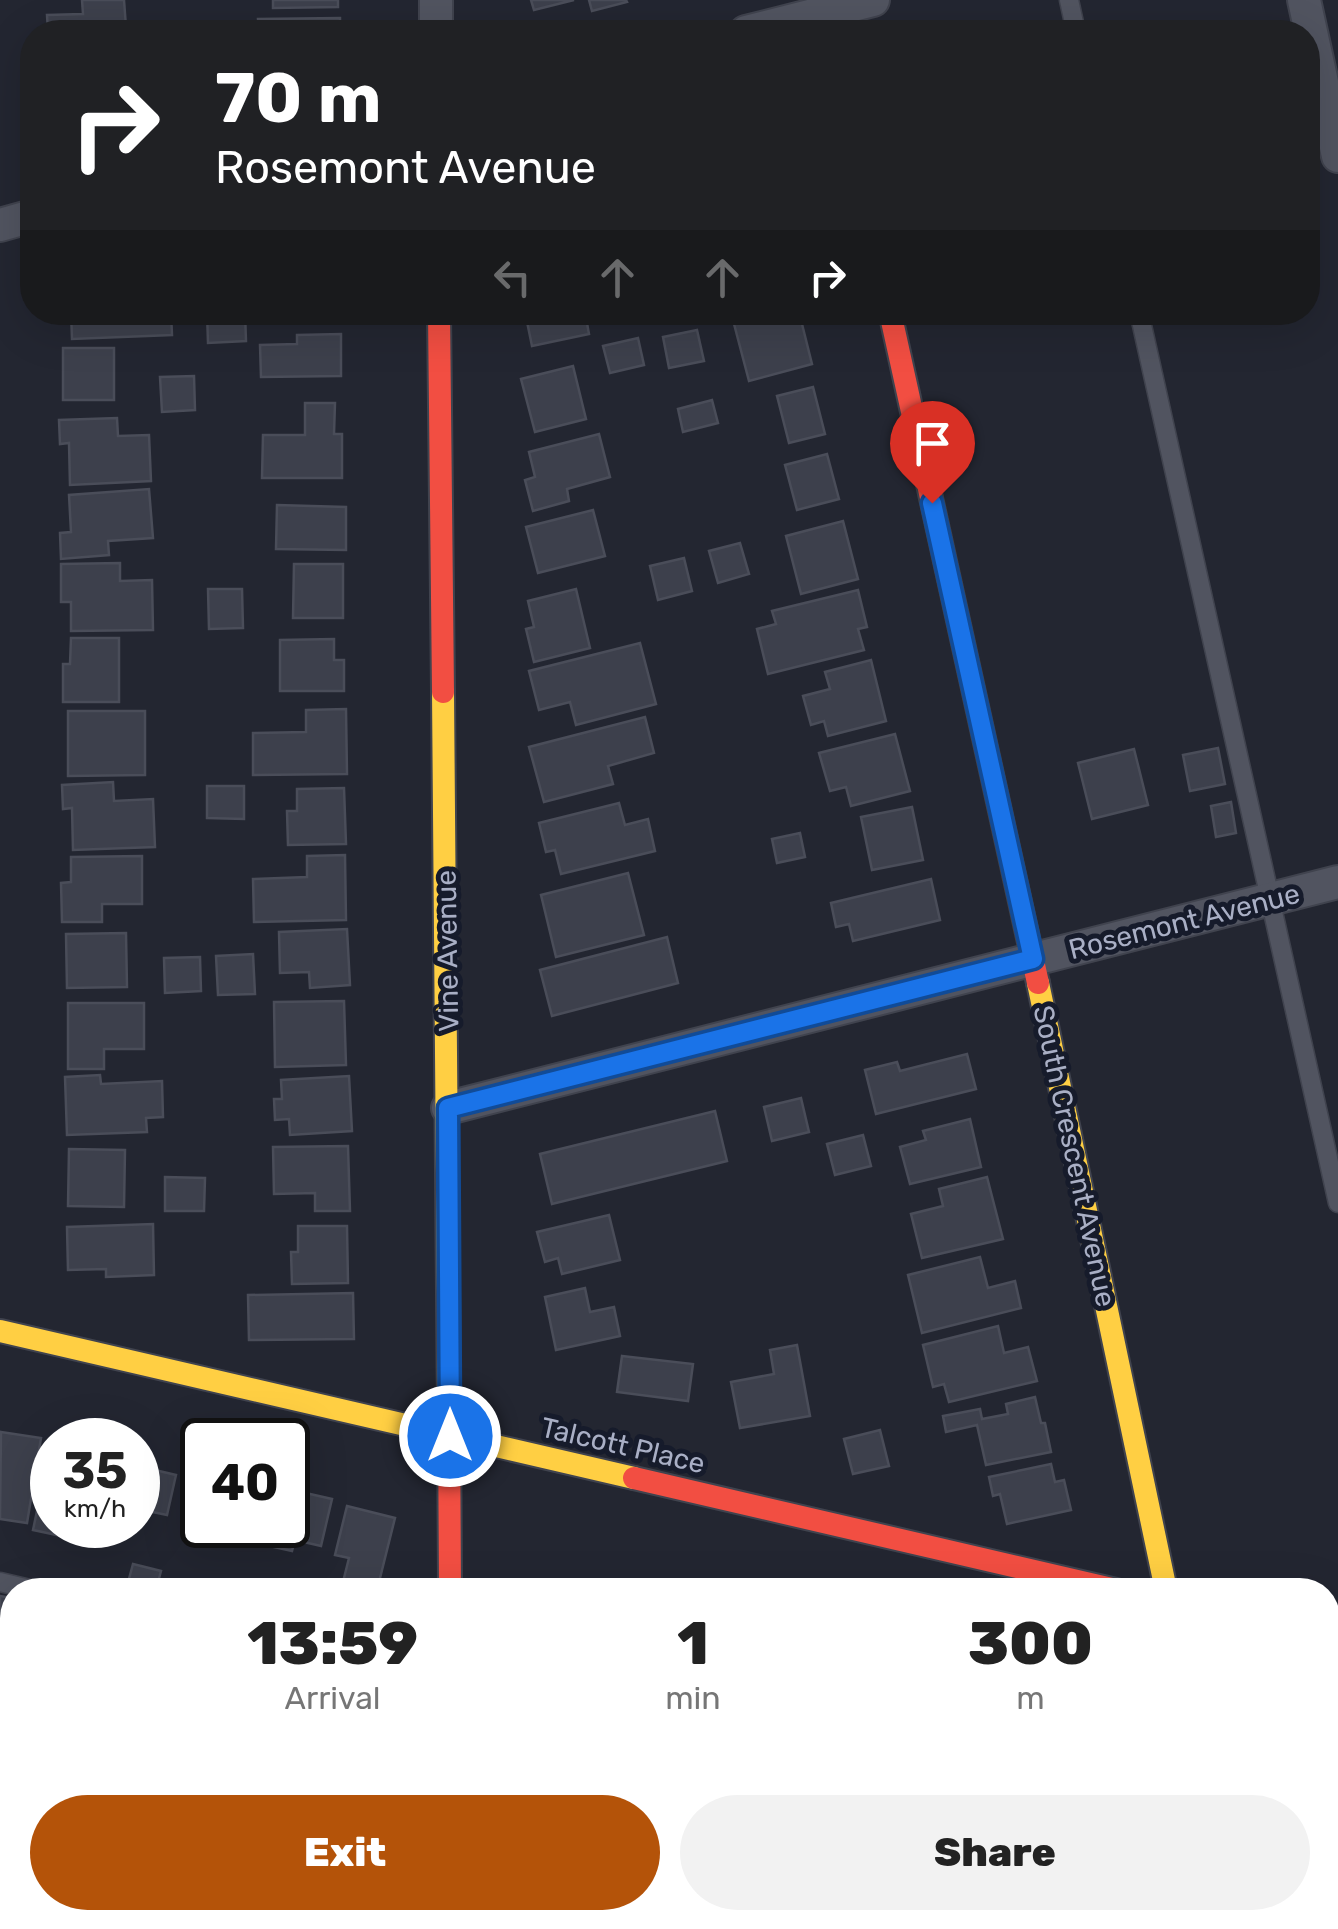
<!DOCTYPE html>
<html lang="en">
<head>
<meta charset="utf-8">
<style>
  body { margin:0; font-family:Rubik,sans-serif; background:#f2f2f2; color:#222; height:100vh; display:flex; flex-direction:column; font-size:38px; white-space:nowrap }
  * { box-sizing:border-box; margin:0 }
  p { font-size:32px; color:#767676 }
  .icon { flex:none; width:55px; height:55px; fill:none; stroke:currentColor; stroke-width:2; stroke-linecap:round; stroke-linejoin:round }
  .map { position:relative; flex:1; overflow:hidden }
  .panel { position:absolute; left:0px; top:1578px; width:1340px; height:352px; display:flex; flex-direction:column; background:#fff; border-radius:40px 40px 0 0; box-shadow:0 10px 40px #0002 }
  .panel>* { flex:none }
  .top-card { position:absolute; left:20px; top:20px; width:1300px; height:305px; border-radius:40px; box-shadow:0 10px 40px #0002; background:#202124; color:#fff; overflow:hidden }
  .speed { position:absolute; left:30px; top:1418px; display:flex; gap:20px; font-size:50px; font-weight:700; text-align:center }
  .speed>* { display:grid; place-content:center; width:130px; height:130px; border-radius:50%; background:#fff; box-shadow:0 10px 40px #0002; line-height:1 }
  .speed small { font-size:25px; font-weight:400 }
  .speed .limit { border:5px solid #111; border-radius:15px; background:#fff; color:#111 }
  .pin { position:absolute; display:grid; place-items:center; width:85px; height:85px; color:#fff; margin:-102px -42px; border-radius:50% 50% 50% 0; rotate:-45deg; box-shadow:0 0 10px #0007 }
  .pin .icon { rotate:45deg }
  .me { position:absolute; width:110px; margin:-55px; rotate:0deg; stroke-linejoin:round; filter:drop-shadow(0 0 8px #0008) }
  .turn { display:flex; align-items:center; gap:35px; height:210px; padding:0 30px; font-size:45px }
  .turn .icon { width:130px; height:130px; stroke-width:2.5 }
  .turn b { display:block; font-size:70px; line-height:85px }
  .lanes { display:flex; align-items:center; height:95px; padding:0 30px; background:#0003; justify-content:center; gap:50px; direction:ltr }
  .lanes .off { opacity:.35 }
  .eta { display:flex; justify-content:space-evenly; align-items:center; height:170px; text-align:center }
  .eta b { font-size:60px; font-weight:800; line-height:70px }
  .button { display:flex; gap:20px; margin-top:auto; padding:20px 30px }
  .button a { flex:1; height:115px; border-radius:60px; background:#b45309; color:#fff; font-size:40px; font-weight:800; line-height:115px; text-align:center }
  .button a+a { background:#f2f2f2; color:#222 }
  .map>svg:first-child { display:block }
</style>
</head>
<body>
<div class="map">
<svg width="1338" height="1929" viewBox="0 0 1338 1929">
  <rect width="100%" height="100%" fill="#232631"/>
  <g fill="#3d404c" stroke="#4a4d59" stroke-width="2.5">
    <polygon points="82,0 124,0 126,27 141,26 142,32 48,32 47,15 83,14"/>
    <polygon points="273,0 338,0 338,7 273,8"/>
    <polygon points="531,0 574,0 534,10"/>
    <polygon points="589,0 626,0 627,2 592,11"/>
    <polygon points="340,18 340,32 259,32 258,19"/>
    <polygon points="71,312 171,312 172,335 72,339"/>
    <polygon points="207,312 245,312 246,341 208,343"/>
    <polygon points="525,312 585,312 589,334 532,346"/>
    <polygon points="778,312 799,312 812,364 749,381 734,324"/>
    <polygon points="697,330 704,361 669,368 663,337"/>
    <polygon points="341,334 341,376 261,377 260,345 297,344 297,335"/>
    <polygon points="638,338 644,365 610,373 603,346"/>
    <rect x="63" y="348" width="51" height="52"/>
    <polygon points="573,366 586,419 535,432 521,379"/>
    <polygon points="194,376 195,410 162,412 160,377"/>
    <polygon points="813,387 825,434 789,443 777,396"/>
    <polygon points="712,400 718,423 683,432 678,409"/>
    <polygon points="305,403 335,403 334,434 342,434 342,478 262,478 263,435 305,435"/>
    <polygon points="117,418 118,436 149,435 151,481 70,485 69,443 60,444 59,420"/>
    <polygon points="599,434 610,477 567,489 569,501 533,511 525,480 535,477 529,452"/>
    <polygon points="827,454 839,499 797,510 785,465"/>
    <polygon points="149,489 153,538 108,541 109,555 61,559 60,533 71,532 69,495"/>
    <polygon points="277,505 346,507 346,550 276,549"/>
    <polygon points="593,510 605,556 538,573 526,527"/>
    <polygon points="843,521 858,579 801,594 786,536"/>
    <polygon points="740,543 749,574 718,583 709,551"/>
    <polygon points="684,558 692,591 658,600 650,566"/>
    <polygon points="120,563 120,581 152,580 153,630 71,631 71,602 61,602 61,564"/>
    <polygon points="294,564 343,564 343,618 293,618"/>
    <polygon points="208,589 242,589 243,628 209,629"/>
    <polygon points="576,589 590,648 534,662 526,629 534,627 528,601"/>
    <polygon points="858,590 867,627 858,629 864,650 768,674 757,629 776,624 772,611"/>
    <polygon points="71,638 119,638 119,702 63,702 63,664 70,664"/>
    <polygon points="334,639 334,660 344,660 344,691 280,691 280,640"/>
    <polygon points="640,643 656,704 576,725 570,702 539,710 529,671"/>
    <polygon points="871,660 886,721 828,736 824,721 811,725 803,696 830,689 825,672"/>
    <polygon points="346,709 347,774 253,775 253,733 306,732 306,710"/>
    <polygon points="68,711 145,711 145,775 68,776"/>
    <polygon points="645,717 654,753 608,766 613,784 544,802 529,747"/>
    <polygon points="895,734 910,791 851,806 846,787 830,791 819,753"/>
    <polygon points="1218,748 1225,784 1190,791 1183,755"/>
    <polygon points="1134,749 1148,805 1092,819 1078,763"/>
    <polygon points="113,782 114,801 153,799 155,847 73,850 72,808 63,809 62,785"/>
    <polygon points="207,786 244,786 244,819 207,818"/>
    <polygon points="344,788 346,844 288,845 287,811 297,811 297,789"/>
    <polygon points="1231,802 1236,833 1216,837 1211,806"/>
    <polygon points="619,803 625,825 648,819 655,851 561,874 555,850 546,852 539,823"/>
    <polygon points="912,807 923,860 872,870 861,817"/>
    <polygon points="800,833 805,857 777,863 772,839"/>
    <polygon points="345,855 346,920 254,922 253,879 307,877 307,856"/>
    <polygon points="142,856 142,904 102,904 102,922 62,922 61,883 71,882 71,857"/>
    <polygon points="628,873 644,935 556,957 541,895"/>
    <polygon points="931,879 940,920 853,941 849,924 836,927 831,903"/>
    <polygon points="347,929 350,985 310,988 309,972 280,973 279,932"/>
    <polygon points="126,933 127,987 67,988 66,934"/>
    <polygon points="667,937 678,983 552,1016 540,970"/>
    <polygon points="253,954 255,994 218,995 216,956"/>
    <polygon points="200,957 201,991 165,993 164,958"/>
    <polygon points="344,1001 346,1065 275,1067 274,1002"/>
    <polygon points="68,1003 144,1003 144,1049 104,1049 104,1069 68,1069"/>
    <polygon points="967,1054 976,1089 876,1114 865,1070 897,1062 900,1071"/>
    <polygon points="100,1075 101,1084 162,1081 163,1117 146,1118 147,1132 67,1135 65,1077"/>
    <polygon points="349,1076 352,1131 290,1135 289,1119 275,1120 274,1099 282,1099 281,1080"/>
    <polygon points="801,1098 809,1132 772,1141 764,1107"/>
    <polygon points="715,1111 727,1161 552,1204 540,1154"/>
    <polygon points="970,1119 981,1167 910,1184 900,1147 926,1140 923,1131"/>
    <polygon points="863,1135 871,1166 835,1175 827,1144"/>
    <polygon points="348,1146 350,1211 315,1211 315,1193 274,1194 273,1147"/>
    <polygon points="69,1149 125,1150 124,1207 68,1206"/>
    <polygon points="165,1177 205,1178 204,1211 165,1211"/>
    <polygon points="987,1177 1003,1239 922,1258 911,1214 943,1206 939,1189"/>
    <polygon points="609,1215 620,1260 562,1274 558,1258 545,1262 537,1232"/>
    <polygon points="153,1224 154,1275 106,1277 106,1269 68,1270 67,1227"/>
    <polygon points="298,1226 347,1226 348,1283 292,1284 291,1252 298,1252"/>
    <polygon points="980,1257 988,1288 1015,1281 1021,1308 922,1333 908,1275"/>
    <polygon points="585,1288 590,1312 614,1307 620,1336 556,1350 545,1297"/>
    <polygon points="353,1293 354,1339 249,1340 248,1295"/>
    <polygon points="998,1326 1004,1353 1028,1347 1037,1381 949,1402 944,1384 933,1387 923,1345"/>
    <polygon points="797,1345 810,1416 740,1428 731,1382 774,1374 770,1350"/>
    <polygon points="622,1356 693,1364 688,1401 617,1392"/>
    <polygon points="1035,1397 1041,1423 1045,1423 1051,1452 986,1465 977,1425 946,1432 943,1416 980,1409 982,1419 1008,1414 1006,1404"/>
    <polygon points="880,1430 889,1466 853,1474 844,1439"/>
    <polygon points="1,1432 41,1438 27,1523 0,1519"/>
    <polygon points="1051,1464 1055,1482 1064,1480 1071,1510 1007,1524 1000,1494 993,1496 989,1477"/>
    <polygon points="138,1466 176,1475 167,1515 138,1509"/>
    <polygon points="45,1473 52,1475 52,1525 69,1525 66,1537 33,1530"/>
    <polygon points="199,1478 202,1479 202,1521 188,1517"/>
    <polygon points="288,1489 332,1499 321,1546 295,1540 292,1551 256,1543 260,1525 288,1525"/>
    <polygon points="347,1506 395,1518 377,1590 341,1590 349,1558 335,1555"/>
    <polygon points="133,1564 161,1571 156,1590 126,1590"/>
    <polygon points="202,1580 234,1588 233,1590 199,1590"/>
    <polygon points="246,1583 279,1589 279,1590 245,1590"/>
    <polygon points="0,1596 12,1598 12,1637 0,1635"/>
    <polygon points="12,1695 12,1734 7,1733"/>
    <polygon points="1108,1918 1178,1918 1176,1929 1105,1929"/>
  </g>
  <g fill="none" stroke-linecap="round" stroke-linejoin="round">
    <defs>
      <g id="lane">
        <polyline points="1069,0 1076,32"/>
        <polyline points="1139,312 1338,1203"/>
        <polyline points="0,1582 34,1590"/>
        <polyline points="1328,1892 1338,1895"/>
        <polyline points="600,1929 602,1918"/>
        <polyline points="1063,1929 1065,1918"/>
      </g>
      <g id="street">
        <polyline points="436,0 436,32"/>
        <polyline points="1304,0 1338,156"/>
        <polyline points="746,32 873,0"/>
        <polyline points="0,225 32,216"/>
        <polyline points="448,1108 1338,882"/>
        <polyline points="450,1929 450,1918"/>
        <polyline points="1227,1929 1227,1918"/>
      </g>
      <g id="slow">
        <polyline points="443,692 449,1414"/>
        <polyline points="1038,983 1166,1590"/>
        <polyline points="0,1331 634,1478"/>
        <polyline points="0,1828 12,1831"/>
      </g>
      <g id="jam">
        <polyline points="439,312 443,692"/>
        <polyline points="890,312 1038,983"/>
        <polyline points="449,1414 450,1590"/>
        <polyline points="634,1478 1116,1590"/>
        <polyline points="376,1918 424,1929"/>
      </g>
    </defs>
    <use href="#lane" stroke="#40434e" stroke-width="21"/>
    <use href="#street" stroke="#40434e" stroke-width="36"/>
    <use href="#slow" stroke="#40434e" stroke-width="26"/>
    <use href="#jam" stroke="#40434e" stroke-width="26"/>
    <use href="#lane" stroke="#515460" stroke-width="18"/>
    <use href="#street" stroke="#515460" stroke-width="32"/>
    <use href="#slow" stroke="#ffcf43" stroke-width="22"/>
    <use href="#jam" stroke="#f24e42" stroke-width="22"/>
  </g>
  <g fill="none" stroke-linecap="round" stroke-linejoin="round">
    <defs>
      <polyline id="route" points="450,1436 448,1108 1033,959 932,503"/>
    </defs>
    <use href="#route" stroke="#114b97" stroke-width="25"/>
    <use href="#route" stroke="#1a73e8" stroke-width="18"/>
  </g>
  <g text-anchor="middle" stroke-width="10" stroke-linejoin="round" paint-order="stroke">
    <g font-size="28" fill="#a9afc5" stroke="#161b2b">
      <text transform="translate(1184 921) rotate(-14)" y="10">Rosemont Avenue</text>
      <text transform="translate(447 951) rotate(-91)" y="10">Vine Avenue</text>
      <text transform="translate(1075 1156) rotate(78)" y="10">South Crescent Avenue</text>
      <text transform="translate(623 1445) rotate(13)" y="10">Talcott Place</text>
    </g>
  </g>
</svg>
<div class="speed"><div>35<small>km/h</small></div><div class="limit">40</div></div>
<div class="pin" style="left:932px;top:503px;background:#d93025"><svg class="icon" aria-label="arrive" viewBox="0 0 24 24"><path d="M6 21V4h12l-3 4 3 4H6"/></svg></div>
<svg class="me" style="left:450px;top:1436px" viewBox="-20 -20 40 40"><circle r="17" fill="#1a73e8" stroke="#fff" stroke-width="3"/><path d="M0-11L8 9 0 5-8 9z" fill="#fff"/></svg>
<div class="top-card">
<div class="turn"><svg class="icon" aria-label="right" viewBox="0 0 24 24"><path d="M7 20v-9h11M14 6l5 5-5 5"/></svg><div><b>70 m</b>Rosemont Avenue</div></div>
<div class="lanes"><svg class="icon off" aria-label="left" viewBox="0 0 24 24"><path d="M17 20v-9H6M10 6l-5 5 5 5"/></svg><svg class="icon off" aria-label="ahead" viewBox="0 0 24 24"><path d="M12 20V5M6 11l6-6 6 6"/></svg><svg class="icon off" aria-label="ahead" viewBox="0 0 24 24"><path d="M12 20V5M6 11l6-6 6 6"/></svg><svg class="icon" aria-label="right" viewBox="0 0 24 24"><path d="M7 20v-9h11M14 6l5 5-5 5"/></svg></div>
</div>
<section class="panel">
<div class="eta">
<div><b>13:59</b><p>Arrival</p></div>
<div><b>1</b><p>min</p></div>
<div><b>300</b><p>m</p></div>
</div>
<div class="button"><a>Exit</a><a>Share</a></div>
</section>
</div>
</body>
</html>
